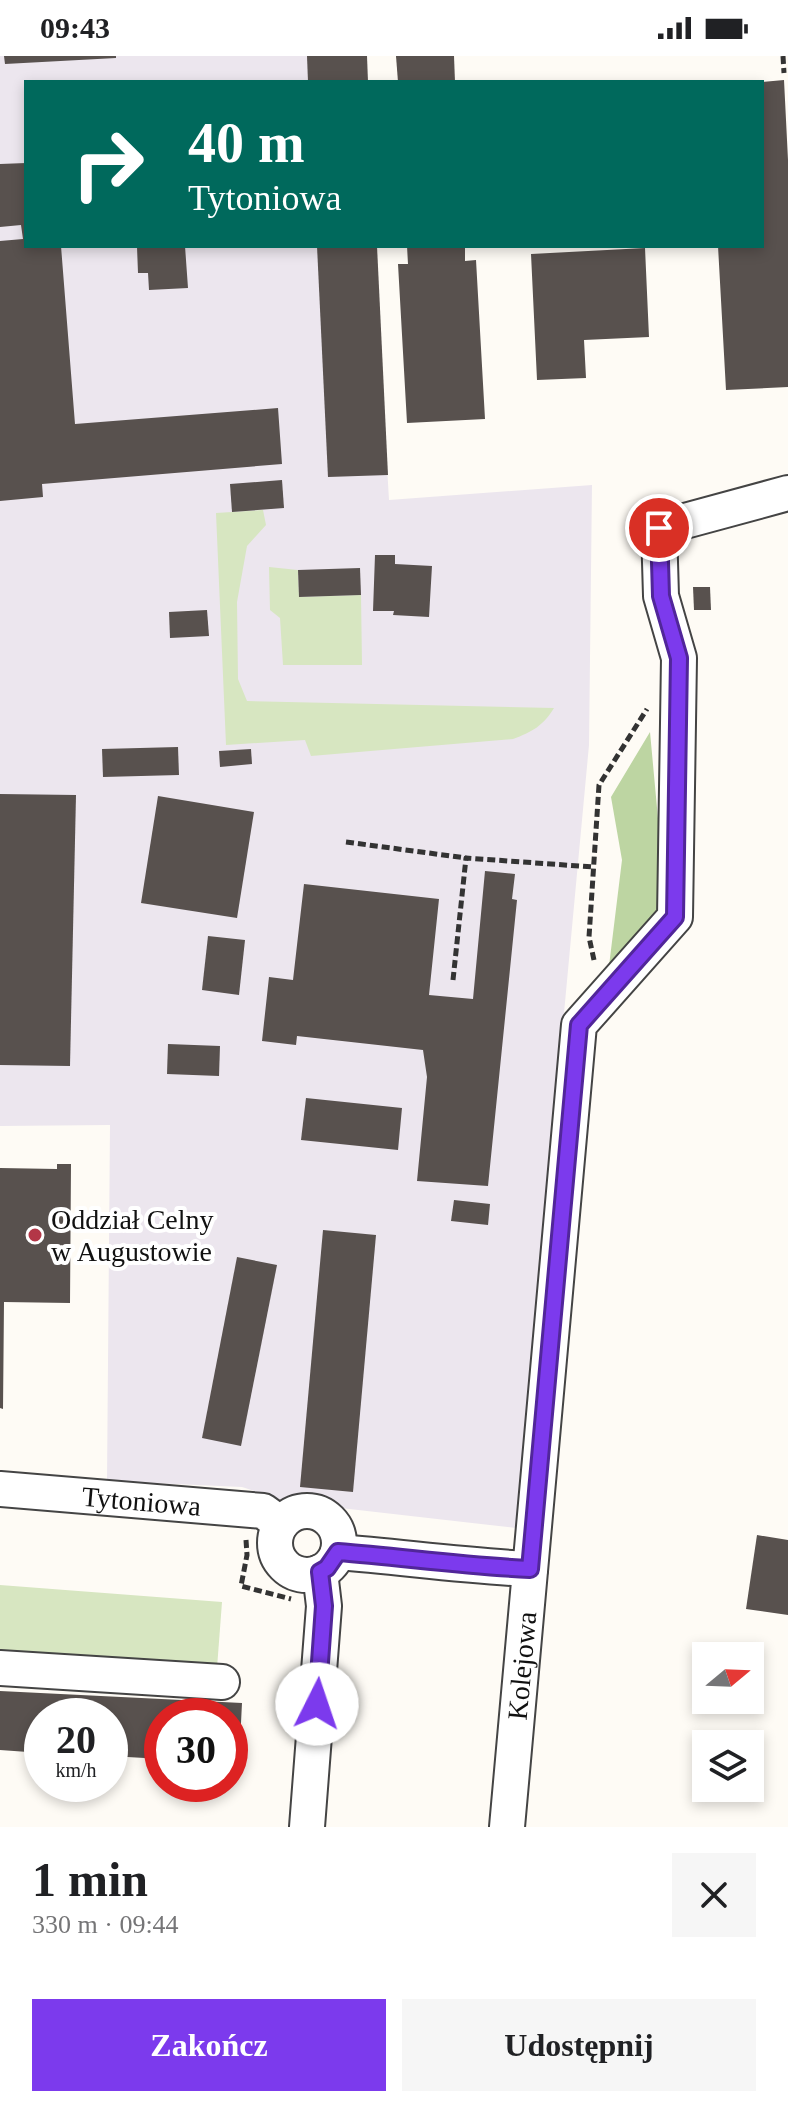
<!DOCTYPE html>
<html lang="pl">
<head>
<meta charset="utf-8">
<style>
  body { margin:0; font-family:Georgia,serif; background:#f6f6f6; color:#202124; height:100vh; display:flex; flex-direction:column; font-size:30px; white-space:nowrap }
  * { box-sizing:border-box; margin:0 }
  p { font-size:26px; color:#757577 }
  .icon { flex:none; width:44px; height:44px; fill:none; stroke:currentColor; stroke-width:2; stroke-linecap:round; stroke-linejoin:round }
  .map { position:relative; height:1771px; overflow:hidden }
  .panel { display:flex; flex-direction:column; background:#fff; flex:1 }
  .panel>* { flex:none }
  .guide { position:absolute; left:24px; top:24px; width:740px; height:168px; border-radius:0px; box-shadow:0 4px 12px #0003; background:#00695c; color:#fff; overflow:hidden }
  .needle { width:52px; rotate:71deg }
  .buttons { position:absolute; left:692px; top:1586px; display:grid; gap:16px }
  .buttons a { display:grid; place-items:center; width:72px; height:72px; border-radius:0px; background:#fff; box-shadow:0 4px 12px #0003; font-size:40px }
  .speed { position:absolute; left:24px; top:1642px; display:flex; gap:16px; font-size:40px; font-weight:700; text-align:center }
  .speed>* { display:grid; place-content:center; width:104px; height:104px; border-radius:50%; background:#fff; box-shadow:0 4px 12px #0003; line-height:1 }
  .speed small { font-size:20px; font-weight:400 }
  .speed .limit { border:12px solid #d22; background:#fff; color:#111 }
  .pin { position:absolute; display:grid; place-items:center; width:68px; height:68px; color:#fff; margin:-34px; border:4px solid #fff; border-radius:50%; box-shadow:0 2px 8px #0007 }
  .me { position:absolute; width:88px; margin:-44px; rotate:4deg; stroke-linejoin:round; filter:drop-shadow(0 0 6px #0008) }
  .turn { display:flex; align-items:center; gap:28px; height:168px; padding:0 32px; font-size:36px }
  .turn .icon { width:104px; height:104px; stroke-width:2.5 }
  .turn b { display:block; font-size:56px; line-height:68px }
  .round { display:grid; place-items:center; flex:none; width:84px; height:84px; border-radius:0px; background:#f6f6f6 }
  .head { display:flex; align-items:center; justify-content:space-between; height:136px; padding:0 32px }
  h1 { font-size:48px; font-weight:700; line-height:60px }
  .action { display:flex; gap:16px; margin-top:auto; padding:16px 32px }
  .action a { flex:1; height:92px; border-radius:0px; background:#7c3aed; color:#fff; font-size:32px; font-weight:700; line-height:92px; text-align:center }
  .action a+a { background:#f6f6f6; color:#202124 }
  .status { display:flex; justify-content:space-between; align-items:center; height:56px; padding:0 40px; background:#fff; direction:ltr }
  .status svg { height:22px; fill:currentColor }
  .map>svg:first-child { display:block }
</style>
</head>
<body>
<div class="status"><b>09:43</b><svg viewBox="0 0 49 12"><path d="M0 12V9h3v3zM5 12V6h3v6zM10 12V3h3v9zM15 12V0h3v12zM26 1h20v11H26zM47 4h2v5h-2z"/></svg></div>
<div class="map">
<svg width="788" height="1771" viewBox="0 0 788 1771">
  <rect width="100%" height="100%" fill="#fefbf5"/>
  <polygon fill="#ece6ee" points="0,0 363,0 364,26 26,26 26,190 374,190 389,444 592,429 589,689 516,1472 288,1446 242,1431 107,1425 110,1069 0,1070"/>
  <g fill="#d7e6c1">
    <path d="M263 454 266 469 247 490 237 546 238 623 247 645 554 652C543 670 532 676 513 683L311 700 305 684 226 689 216 457Z"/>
    <polygon points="269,511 298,514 299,541 361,539 362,609 283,609 280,562 270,554"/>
    <polygon points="0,1529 222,1546 217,1612 0,1596"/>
  </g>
  <polygon fill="#bdd5a2" points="650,676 661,795 659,863 609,910 622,804 611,741"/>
  <g fill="#58514e">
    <polygon points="4,0 116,0 116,2 5,8"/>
    <polygon points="307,0 367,0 368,26 308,26"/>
    <polygon points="396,0 454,0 455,26 398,26"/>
    <polygon points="784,24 788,104 788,331 726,334 718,190 762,190 762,26"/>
    <polygon points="26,107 26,190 61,190 75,368 278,352 282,408 42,428 43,441 0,445 0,185 23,183 21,169 0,171 0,108"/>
    <polygon points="185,190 188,232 149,234 148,217 138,217 137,191"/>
    <polygon points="317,190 377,190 388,419 328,421"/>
    <polygon points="407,190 465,190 465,205 476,204 485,363 407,367 398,208 408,208"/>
    <polygon points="645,192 649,281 584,284 586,322 537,324 531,198"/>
    <polygon points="282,424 284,452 232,456 230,428"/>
    <polygon points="375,499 395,499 395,508 432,510 429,561 393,559 394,555 373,555"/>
    <polygon points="360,512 361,539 299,541 298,514"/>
    <polygon points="693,531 710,531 711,554 694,554"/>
    <polygon points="207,554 209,580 170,582 169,556"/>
    <polygon points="178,691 179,719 103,721 102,693"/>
    <polygon points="251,693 252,708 220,711 219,695"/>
    <polygon points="0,738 76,739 70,1010 0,1009"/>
    <polygon points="158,740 254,756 237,862 141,847"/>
    <polygon points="485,815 515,818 512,843 517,844 488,1130 417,1125 427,1021 423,994 297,980 296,989 262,985 269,921 293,924 304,828 439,843 429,939 473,943"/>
    <polygon points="208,880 245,884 239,939 202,934"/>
    <polygon points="168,988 220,990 219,1020 167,1018"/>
    <polygon points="306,1042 402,1052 398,1094 301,1084"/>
    <polygon points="57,1108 71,1108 70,1247 4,1246 3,1353 0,1352 0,1112 57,1113"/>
    <polygon points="454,1144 490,1148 488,1169 451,1165"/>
    <polygon points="323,1174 376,1179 353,1436 300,1431"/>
    <polygon points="237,1201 277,1209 241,1390 202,1382"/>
    <polygon points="757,1479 788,1484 788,1559 746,1553"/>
    <polygon points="0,1635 242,1647 239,1706 230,1706 230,1660 162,1660 162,1703 110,1700 110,1660 42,1660 42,1697 0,1694"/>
  </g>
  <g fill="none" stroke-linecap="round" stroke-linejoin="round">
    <defs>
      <g id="minor">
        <path id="s1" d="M0 1433 263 1455 281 1468"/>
        <circle cx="307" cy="1487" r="32"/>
        <path d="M338 1496C402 1501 465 1510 530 1513"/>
        <polyline points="0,1612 222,1626"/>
        <polyline points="307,1771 324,1550 320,1516"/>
        <path id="s2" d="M507 1771 579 969 675 861 679 602 661 540 659 472 788 437"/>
      </g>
    </defs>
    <use href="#minor" stroke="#444" stroke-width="38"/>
    <g stroke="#333" stroke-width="5" stroke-dasharray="8 4" stroke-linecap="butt">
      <polyline points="783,0 784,17"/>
      <polyline points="346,786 466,802"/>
      <polyline points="594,904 589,881 599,729 647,653"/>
      <polyline points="453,924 466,802 593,811"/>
      <polyline points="246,1484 247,1499 241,1530 291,1543"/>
    </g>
    <use href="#minor" stroke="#fff" stroke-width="34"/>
  </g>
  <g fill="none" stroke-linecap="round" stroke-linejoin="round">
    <defs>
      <path id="route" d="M317 1648 324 1550 320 1516 327 1512 338 1496C402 1501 465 1510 530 1513L579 969 675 861 679 602 661 540 659 472"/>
    </defs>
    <use href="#route" stroke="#51269a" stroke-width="20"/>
    <use href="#route" stroke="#7c3aed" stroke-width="14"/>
  </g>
  <circle fill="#b33647" stroke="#fff" stroke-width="3" cx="35" cy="1179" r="8"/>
  <g text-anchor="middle" stroke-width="8" stroke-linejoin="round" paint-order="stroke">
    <g font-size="28" fill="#111" stroke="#fff" text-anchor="start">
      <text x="51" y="1173">Oddział Celny<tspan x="51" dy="32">w Augustowie</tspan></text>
    </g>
    <g font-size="28" fill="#111" stroke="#fff">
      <text dy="10" stroke="none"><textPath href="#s1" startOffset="142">Tytoniowa</textPath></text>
      <text dy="10" stroke="none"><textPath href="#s2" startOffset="162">Kolejowa</textPath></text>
    </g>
  </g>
</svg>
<div class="buttons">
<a><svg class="needle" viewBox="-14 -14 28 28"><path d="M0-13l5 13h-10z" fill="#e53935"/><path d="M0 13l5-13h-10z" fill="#757577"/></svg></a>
<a><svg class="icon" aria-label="layers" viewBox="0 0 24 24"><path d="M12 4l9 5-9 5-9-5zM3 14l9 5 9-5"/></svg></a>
</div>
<div class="speed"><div>20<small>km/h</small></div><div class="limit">30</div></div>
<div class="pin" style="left:659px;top:472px;background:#d93025"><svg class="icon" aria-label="arrive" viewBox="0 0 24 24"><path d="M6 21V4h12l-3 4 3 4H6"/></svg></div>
<svg class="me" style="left:317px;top:1648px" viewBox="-20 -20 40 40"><circle r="19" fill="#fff"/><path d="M0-13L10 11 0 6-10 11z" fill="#7c3aed"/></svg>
<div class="guide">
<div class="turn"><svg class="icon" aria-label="right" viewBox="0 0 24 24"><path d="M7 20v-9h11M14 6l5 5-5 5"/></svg><div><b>40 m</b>Tytoniowa</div></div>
</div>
</div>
<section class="panel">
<div class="head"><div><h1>1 min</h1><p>330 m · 09:44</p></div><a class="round"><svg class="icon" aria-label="close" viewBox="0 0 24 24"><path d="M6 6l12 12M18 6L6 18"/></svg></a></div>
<div class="action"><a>Zakończ</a><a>Udostępnij</a></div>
</section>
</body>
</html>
